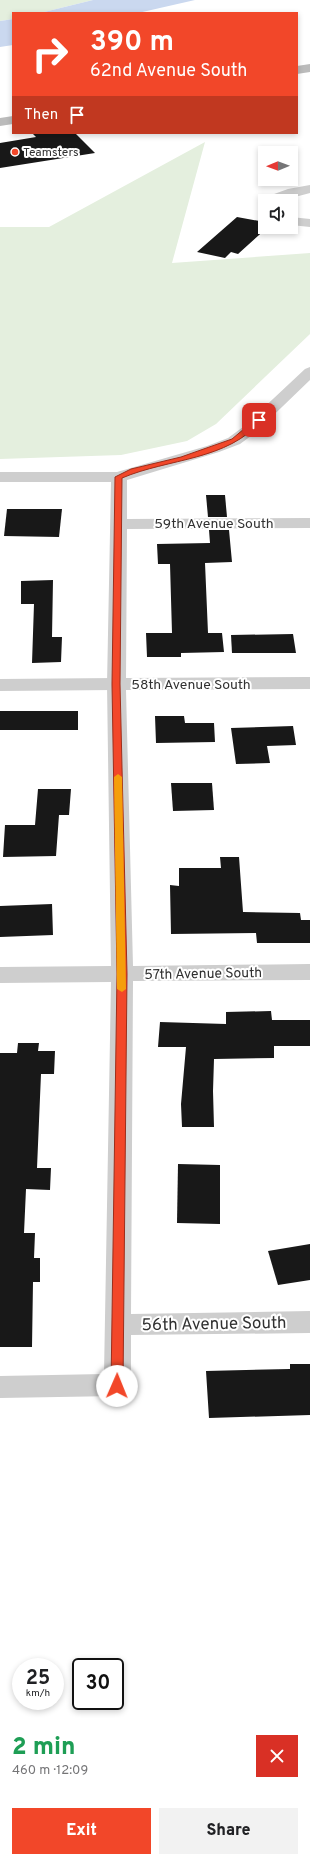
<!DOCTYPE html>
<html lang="en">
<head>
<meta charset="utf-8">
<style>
  body { margin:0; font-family:Overpass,sans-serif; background:#f2f2f2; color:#202124; height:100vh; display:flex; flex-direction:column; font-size:15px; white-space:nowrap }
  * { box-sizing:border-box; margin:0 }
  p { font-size:13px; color:#757577 }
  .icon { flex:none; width:22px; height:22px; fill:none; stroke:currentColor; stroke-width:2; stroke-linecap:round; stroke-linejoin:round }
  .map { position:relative; height:1722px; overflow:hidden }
  .panel { display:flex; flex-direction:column; background:#fff; flex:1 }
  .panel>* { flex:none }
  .top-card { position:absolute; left:12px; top:12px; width:286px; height:122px; border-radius:0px; box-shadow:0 2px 6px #0003; background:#f24729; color:#fff; overflow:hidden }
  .needle { width:26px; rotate:269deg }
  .fabs { position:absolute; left:258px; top:146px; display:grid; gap:8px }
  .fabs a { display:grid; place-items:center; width:40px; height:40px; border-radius:0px; background:#fff; box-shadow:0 2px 6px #0003; font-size:20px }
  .speed { position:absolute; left:12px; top:1658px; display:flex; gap:8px; font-size:20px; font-weight:700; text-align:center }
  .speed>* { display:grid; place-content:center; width:52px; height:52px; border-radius:50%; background:#fff; box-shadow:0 2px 6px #0003; line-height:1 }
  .speed small { font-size:10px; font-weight:400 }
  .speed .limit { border:2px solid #111; border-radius:6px; background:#fff; color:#111 }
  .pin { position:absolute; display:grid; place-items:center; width:34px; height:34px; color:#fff; margin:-17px; border-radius:8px; box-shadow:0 2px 6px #0006 }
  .me { position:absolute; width:44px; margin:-22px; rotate:1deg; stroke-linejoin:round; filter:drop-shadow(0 0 3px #0008) }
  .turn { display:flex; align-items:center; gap:14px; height:84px; padding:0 12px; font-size:18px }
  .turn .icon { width:52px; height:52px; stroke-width:2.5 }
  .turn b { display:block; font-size:28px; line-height:34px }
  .then { display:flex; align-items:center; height:38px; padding:0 12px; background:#0003; gap:8px; font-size:15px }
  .round { display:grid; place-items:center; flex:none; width:42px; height:42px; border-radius:0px; background:#f2f2f2 }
  .overview { display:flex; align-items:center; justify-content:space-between; height:68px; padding:0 12px }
  h1 { font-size:24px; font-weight:800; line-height:30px; color:#1e9e55 }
  .button { display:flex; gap:8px; margin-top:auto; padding:8px 12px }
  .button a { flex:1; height:46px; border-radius:0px; background:#f24729; color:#fff; font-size:16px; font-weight:800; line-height:46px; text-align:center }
  .button a+a { background:#f2f2f2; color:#202124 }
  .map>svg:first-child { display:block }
</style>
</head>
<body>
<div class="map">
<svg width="310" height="1722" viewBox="0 0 310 1722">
  <rect width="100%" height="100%" fill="#fff"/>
  <g fill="#e4efde">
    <polygon points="0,0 93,0 40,13 13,13 13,19 0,21"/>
    <polygon points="205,142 172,263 310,253 310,334 216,424 187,441 121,455 0,459 0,227 49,227"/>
  </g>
  <g fill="#cad8ef">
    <polygon points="93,0 195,0 138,13 40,13"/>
    <polygon points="13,19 13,45 0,47 0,21"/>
  </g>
  <g fill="#181818">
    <polygon points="32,133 75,133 95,153 0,168 0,143 36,137"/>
    <polygon points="237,217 265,222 265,227 268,227 238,254 231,252 225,258 197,252"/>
    <polygon points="206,495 225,495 227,517 208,517"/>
    <polygon points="7,509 62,509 59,537 4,536"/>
    <polygon points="209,530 229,530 232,562 205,563 208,633 222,633 224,652 181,653 181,657 147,657 146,633 172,633 170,564 158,564 157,544 210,543"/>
    <polygon points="53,580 52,637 62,637 61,662 32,663 34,604 21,604 21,581"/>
    <polygon points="293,634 296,653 232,653 231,635"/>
    <rect x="0" y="711" width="78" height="19"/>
    <polygon points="155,716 184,716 185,723 214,723 215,742 156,743"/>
    <polygon points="293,726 296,745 267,746 270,763 236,764 231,728"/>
    <polygon points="171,783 212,783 214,810 173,811"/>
    <polygon points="38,789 71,789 69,815 59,815 56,856 3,857 5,825 35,825"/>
    <polygon points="220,857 239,857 243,912 300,913 301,920 310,920 310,943 257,943 256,933 171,934 170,885 179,886 179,868 221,868"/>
    <polygon points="52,904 53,935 0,937 0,906"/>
    <polygon points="271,1011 272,1020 310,1020 310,1046 274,1046 274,1058 214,1059 213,1091 214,1127 182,1127 181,1104 186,1047 158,1047 160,1022 226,1024 226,1012"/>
    <polygon points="18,1043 39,1043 38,1051 55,1051 54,1074 41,1074 37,1168 51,1168 50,1190 26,1189 24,1233 35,1233 34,1258 40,1258 40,1282 33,1282 32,1347 0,1347 0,1053 17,1053"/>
    <polygon points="178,1164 220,1165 220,1224 177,1223"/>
    <polygon points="310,1244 310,1280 278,1285 268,1251"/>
    <polygon points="290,1364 310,1364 310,1415 209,1418 206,1371 290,1369"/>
  </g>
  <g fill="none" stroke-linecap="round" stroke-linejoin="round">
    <g fill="#cecece" fill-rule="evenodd">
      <polygon points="310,185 310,193 280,201 265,201 265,204 261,201 263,198 288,189"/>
      <polygon points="291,217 310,219 310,227 291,225"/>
      <polygon points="310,367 310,380 255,433 240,444 219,452 127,480 127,519 310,518 310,528 127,529 126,678 310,677 310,689 126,690 133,966 310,964 310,980 133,981 131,1314 310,1311 310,1333 131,1335 131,1385 127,1393 117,1396 0,1398 0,1376 104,1374 111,982 0,983 0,967 111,966 107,684 111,482 0,482 0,472 117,472 207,446 228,438 243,427 305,369"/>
    </g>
    <polygon fill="#cecece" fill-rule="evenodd" points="116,678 123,680 126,684 123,688 116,690 0,691 0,679"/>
    <g fill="#bbb" fill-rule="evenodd">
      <polygon points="310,64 310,72 297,74 297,66"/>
      <polygon points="13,116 13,124 0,126 0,118"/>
    </g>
  </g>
  <path fill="#f24729" stroke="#9d2e1b" d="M257 418 262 420C227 461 169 458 122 478L120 684 127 974 123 1386 121 1389 117 1390 113 1389 111 1386 117 974 112 684 115 477 131 469 181 457 232 439Z"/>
  <polygon fill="#f59e0b" points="118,774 122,777 126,989 122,992 117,989 114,777"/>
  <circle fill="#f24729" stroke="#fff" stroke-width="1.5" cx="15" cy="152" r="4"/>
  <g text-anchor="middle" stroke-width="4" stroke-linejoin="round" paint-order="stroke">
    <g font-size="12" fill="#313131" stroke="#fff" text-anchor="start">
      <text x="23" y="156">Teamsters</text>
    </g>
    <g font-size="14" fill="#313131" stroke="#fff">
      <text x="214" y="528">59th Avenue South</text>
      <text x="191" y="689">58th Avenue South</text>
      <text transform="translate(203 973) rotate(-1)" y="5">57th Avenue South</text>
    </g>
    <g font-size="17" fill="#313131" stroke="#fff">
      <text transform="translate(214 1323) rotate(-1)" y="6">56th Avenue South</text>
    </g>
  </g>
</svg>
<div class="fabs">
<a><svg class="needle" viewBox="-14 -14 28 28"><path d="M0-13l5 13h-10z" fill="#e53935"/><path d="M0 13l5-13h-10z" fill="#757577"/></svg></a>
<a><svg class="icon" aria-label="sound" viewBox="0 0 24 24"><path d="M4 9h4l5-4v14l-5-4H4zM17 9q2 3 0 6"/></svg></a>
</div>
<div class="speed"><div>25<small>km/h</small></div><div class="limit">30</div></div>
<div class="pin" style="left:259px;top:420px;background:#d93025"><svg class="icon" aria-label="arrive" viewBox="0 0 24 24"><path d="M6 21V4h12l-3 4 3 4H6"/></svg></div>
<svg class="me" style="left:117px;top:1386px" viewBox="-20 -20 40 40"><circle r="19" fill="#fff"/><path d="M0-13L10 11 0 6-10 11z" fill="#f24729"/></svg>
<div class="top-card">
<div class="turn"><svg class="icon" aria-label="right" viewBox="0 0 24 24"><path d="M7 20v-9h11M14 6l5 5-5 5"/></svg><div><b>390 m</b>62nd Avenue South</div></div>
<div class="then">Then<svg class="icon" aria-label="arrive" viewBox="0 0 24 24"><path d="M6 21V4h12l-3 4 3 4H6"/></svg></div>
</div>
</div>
<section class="panel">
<div class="overview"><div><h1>2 min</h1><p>460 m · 12:09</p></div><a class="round" style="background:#d93025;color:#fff"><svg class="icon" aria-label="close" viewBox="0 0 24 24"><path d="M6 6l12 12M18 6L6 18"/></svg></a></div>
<div class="button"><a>Exit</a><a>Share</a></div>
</section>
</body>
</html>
